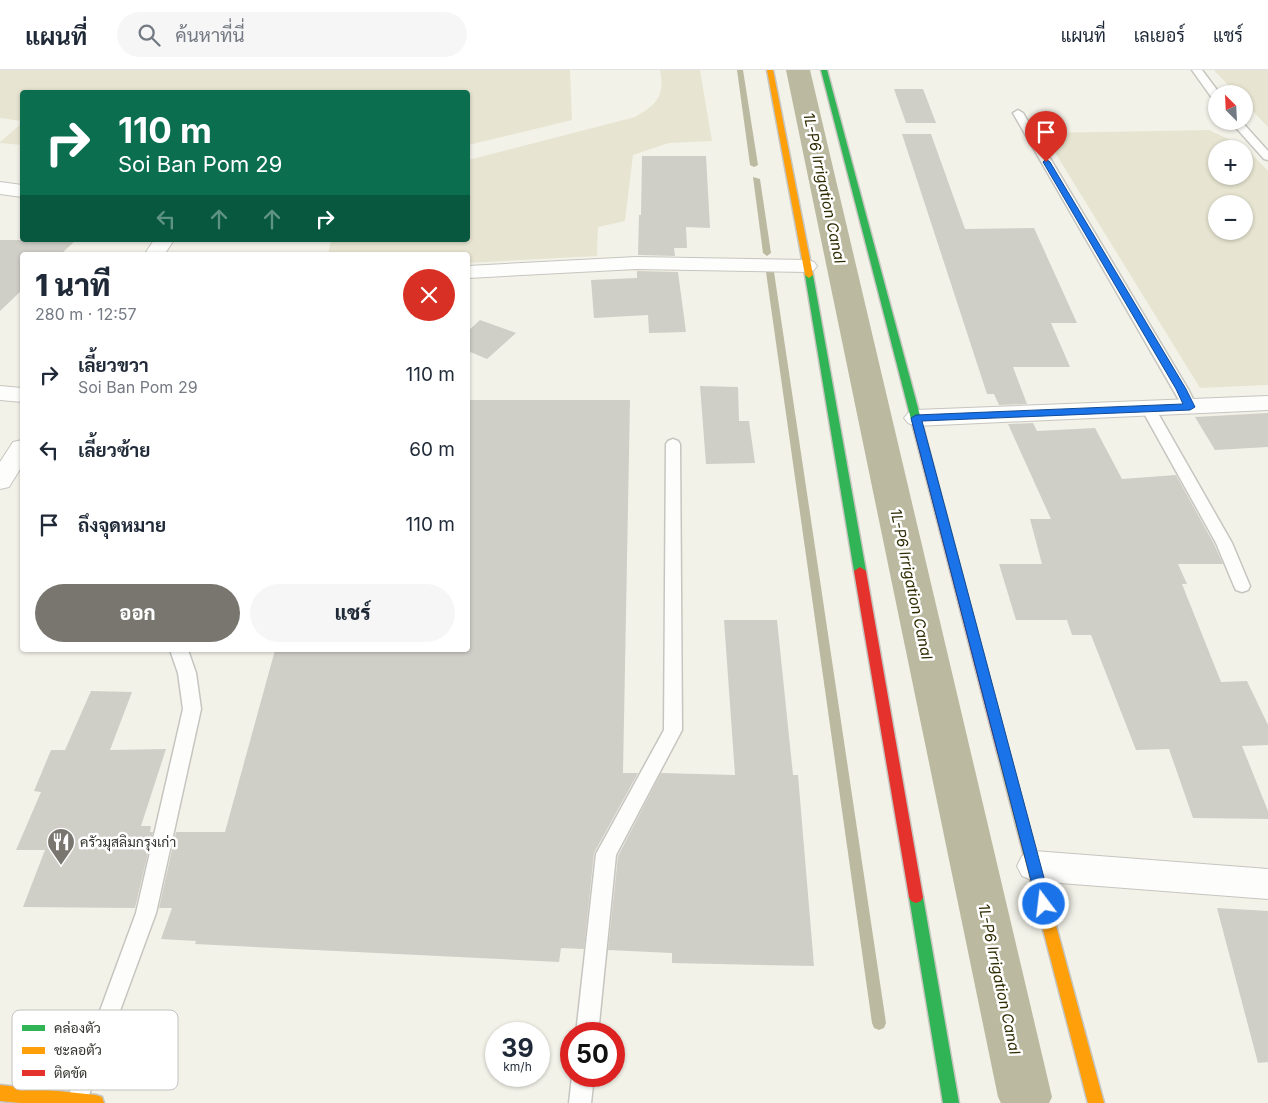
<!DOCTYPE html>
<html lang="th">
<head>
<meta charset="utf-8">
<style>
  body { margin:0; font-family:Inter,Sarabun,sans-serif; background:#f6f6f7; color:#1f2937; height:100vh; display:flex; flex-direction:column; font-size:19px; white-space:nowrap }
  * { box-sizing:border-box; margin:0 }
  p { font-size:16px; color:#747a83 }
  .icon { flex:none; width:28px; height:28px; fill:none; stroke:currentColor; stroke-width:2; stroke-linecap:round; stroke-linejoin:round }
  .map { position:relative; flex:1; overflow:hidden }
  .sheet { position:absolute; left:20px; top:182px; width:450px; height:400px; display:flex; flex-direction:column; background:#fff; border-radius:5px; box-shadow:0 1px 4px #0004 }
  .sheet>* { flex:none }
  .guide { position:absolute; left:20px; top:20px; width:450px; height:152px; border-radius:5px; box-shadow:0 1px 4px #0004; background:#0b6e4f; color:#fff; overflow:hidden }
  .needle { width:32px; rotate:336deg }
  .fabs { position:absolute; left:1208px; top:15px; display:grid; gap:10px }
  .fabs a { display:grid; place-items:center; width:45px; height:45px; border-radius:50%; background:#fff; box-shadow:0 1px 4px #0004; font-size:25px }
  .speed { position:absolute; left:485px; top:952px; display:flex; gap:10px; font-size:25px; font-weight:700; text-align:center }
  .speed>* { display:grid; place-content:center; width:65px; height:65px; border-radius:50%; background:#fff; box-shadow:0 1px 4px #0004; line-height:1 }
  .speed small { font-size:12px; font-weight:400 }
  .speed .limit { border:8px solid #d22; background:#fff; color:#111 }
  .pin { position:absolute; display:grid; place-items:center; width:42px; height:42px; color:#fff; margin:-51px -21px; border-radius:50% 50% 50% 0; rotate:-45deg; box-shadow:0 0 5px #0007 }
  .pin .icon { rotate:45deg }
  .me { position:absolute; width:55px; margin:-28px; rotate:345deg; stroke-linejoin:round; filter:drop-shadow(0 0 4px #0008) }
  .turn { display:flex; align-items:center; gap:18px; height:105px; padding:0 15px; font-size:22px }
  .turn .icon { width:65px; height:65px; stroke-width:2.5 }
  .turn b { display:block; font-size:35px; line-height:42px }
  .lanes { display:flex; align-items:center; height:48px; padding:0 15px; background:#0003; justify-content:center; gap:25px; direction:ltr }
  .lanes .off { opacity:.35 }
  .round { display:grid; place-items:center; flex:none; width:52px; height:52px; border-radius:26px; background:#f6f6f7 }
  .headline { display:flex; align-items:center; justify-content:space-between; height:85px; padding:0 15px }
  h1 { font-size:30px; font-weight:800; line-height:38px }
  .button { display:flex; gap:10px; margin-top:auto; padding:10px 15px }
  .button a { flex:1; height:58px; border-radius:30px; background:#78766f; color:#fff; font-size:20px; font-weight:800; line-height:58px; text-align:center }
  .button a+a { background:#f6f6f7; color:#1f2937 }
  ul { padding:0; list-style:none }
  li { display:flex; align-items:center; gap:15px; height:75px; padding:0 15px }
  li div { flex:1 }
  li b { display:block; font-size:19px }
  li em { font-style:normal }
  header { display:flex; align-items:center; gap:30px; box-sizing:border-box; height:70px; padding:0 25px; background:#fff; border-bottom:1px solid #e0e1e3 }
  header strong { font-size:24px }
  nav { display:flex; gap:28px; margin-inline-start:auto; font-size:18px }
  .search { width:350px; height:45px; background:#f6f6f7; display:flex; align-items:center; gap:12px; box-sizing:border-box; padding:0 18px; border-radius:28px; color:#747a83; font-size:19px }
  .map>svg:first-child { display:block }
</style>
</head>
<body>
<header>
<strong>แผนที่</strong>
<div class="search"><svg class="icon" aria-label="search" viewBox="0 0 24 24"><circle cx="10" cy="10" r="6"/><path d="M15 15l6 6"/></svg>ค้นหาที่นี่</div>
<nav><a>แผนที่</a><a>เลเยอร์</a><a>แชร์</a></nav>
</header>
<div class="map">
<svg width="1268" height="1033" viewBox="0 0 1268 1033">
  <rect width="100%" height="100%" fill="#f3f2e9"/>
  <g fill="#e7e5d1" fill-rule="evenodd">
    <polygon points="0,0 570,0 572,50 468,75 468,22 22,22 22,51 0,48"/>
    <path d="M660 0H700L712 71 669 73 633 85 625 151 598 157 597 186 468 193V185H328L331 170H468V90L635 47C657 34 665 27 660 0Z"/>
    <polygon points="1214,0 1268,0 1268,57 1244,32 1244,24 1236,24"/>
    <polygon points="22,53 22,75 0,73 0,72"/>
    <path d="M1209 60 1244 76 1268 101V315L1200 318 1043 63ZM1216 79H1244V106H1216ZM1216 134H1244V161H1216Z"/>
  </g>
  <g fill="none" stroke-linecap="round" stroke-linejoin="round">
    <g fill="#bbb99f" fill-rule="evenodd">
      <polygon points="737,0 743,0 758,95 754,97 750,95"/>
      <polygon points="753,107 760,109 771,183 767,186 763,183"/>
      <polygon points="770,199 774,202 886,953 884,958 879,960 874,958 872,953 766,202"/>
    </g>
    <polygon fill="#bbb99f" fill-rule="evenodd" points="786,0 810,0 1052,1027 1049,1033 1001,1033 998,1027"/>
  </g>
  <g fill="#cfcec7">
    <polygon points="894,19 923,19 936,53 906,53"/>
    <polygon points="902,64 931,64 965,159 1034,158 1077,253 1051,253 1070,297 1013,297 1027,334 999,335 994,324 987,324"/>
    <polygon points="642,86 706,86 710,158 686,157 687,178 674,178 675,186 638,185 639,145 641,145"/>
    <polygon points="0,170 76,170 60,185 22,185 22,220 0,241"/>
    <polygon points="637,201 678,202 686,262 649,263 648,245 594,248 591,210 637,208"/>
    <polygon points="480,250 516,263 487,289 468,281 468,261"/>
    <polygon points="700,316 738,317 739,351 749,351 755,393 706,394"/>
    <polygon points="468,330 630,330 623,703 638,703 594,783 584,879 561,878 559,892 195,874 196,871 161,869 172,838 159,838 176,762 225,762 275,580 468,580"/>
    <polygon points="1268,343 1268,377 1215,380 1195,347"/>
    <polygon points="1033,353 1037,361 1095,358 1122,409 1176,405 1214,474 1223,494 1178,494 1187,514 1182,514 1221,612 1247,611 1268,655 1268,675 1242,676 1268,741 1268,749 1193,748 1169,679 1136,680 1091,565 1072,565 1067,550 1016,550 999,494 1042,494 1030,449 1051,449 1008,354"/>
    <polygon points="724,550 777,550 793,705 798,705 814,896 672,893 672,883 608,880 618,786 661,703 735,705"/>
    <polygon points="91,621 132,622 110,680 166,679 141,756 151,756 150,762 153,762 135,838 23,837 45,780 16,780 41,722 34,721 51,680 65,680"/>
    <polygon points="1217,838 1268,841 1268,992 1258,993"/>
  </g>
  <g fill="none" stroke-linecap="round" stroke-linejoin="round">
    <defs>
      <g id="lane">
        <polygon points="1192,0 1202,0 1220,24 1216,24 1216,29 1212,28"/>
        <polygon points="1018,40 1023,43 1188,319 1197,337 1195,340 1185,340 1183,337 1013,43"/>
        <polygon points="1230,51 1241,51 1268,81 1268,90 1264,89"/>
        <polygon points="1148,334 1153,335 1155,338 1232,473 1250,516 1248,520 1242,522 1236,520 1234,516 1216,473 1141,338 1143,335"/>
        <polygon points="673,369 678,371 680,374 682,660 616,785 598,964 576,964 596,784 664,660 666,374 668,371"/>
        <polygon points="170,580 188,580 196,603 201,639 156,843 86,1033 66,1033 136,843 183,639 178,603"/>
        <polygon points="572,1006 594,1006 591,1033 569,1033"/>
      </g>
      <g id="street">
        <polygon points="0,112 22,115 22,127 0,124"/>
        <polygon points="154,170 174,170 164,185 144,185"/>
        <polygon points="636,187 807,190 814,192 817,196 814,200 807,202 636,199 468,208 468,196"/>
        <polygon points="0,316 22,318 22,332 0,330"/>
        <polygon points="1268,326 1268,340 916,356 908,353 904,348 908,343 916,340"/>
        <polygon points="22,370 22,396 9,417 0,419 0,392 13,372"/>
        <polygon points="1034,781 1268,799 1268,829 1034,811 1022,806 1017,796 1022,786"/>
      </g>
      <g id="fast">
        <polygon points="821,0 827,0 922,353 920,355 914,355 912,353"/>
        <polygon points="809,202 813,205 866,501 860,505 854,501 805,205"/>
        <polygon points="916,821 921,823 923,827 959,1033 943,1033 909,827 911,823"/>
      </g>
      <g id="slow">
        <polygon points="767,0 773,0 813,205 809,208 805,205"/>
        <polygon points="1003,677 1007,678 1009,682 1104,1033 1088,1033 997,682 999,678"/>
        <polygon points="0,1015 96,1025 102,1027 104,1033 21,1033 0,1031"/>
      </g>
      <g id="jam">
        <polygon points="917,350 922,353 1009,682 1007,686 1003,687 999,686 997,682 912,353"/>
        <polygon points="860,497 866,501 923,827 921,831 916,833 911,831 909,827 854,501"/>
      </g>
    </defs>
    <use href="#lane" stroke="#c6c5bf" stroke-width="3"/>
    <use href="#street" stroke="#c6c5bf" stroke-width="2"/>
    <use href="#fast" stroke="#c6c5bf" stroke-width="3"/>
    <use href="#slow" stroke="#c6c5bf" stroke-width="3"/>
    <use href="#jam" stroke="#c6c5bf" stroke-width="3"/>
    <use href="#lane" fill="#fdfdfc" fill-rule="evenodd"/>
    <use href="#street" fill="#fdfdfc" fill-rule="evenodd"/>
    <use href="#fast" fill="#30b455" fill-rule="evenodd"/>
    <use href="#slow" fill="#ff9f0a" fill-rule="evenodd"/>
    <use href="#jam" fill="#e5322d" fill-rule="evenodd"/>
  </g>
  <polygon fill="#1a73e8" stroke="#114b97" points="1046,89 1050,92 1186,319 1195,337 1190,340 922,351 1051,834 1049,838 1044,840 1039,838 1037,834 911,348 916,345 1183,334 1176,319 1043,92"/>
  <defs>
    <symbol id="restaurant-pin" viewBox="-11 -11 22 30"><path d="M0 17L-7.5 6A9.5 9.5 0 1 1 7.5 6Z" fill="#78766f" stroke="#fff"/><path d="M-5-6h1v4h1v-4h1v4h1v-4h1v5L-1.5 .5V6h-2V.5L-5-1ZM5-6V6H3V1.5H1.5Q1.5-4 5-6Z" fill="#fff"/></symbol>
  </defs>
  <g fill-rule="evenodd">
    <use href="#restaurant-pin" x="45" y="756" width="32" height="43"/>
  </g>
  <g text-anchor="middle" stroke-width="5" stroke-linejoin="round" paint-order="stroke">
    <g font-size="14" fill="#35342e" stroke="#fff" text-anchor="start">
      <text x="80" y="777">ครัวมุสลิมกรุงเก่า</text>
    </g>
    <g font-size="15" font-style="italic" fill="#2f2b00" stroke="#fff">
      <text transform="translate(824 118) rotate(78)" y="5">1L-P6 Irrigation Canal</text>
      <text transform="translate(911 514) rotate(78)" y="5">1L-P6 Irrigation Canal</text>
      <text transform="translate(999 909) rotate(78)" y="5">1L-P6 Irrigation Canal</text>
    </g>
  </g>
  <rect x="12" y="940" width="166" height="80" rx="8" fill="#fff" stroke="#c2c2c0" stroke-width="1"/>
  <rect x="22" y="955" width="23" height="6" fill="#30b455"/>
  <rect x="22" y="977" width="23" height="7" fill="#ff9f0a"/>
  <rect x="22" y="1000" width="23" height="6" fill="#e5322d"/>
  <g font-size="14" fill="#35342e">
    <text x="54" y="963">คล่องตัว</text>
    <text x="54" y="985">ชะลอตัว</text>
    <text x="54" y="1008">ติดขัด</text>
  </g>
</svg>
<div class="fabs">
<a><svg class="needle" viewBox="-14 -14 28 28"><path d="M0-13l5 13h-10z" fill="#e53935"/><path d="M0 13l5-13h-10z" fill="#747a83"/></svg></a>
<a>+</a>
<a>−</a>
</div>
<div class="speed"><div>39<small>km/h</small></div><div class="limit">50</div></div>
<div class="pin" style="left:1046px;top:92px;background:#d93025"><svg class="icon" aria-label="arrive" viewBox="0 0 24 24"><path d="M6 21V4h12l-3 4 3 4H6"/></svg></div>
<svg class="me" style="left:1044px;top:834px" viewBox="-20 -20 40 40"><circle r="17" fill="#1a73e8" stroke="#fff" stroke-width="3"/><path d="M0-11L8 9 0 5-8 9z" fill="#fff"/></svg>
<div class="guide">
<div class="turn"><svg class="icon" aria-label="right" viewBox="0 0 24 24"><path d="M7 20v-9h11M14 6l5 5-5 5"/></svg><div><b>110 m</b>Soi Ban Pom 29</div></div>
<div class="lanes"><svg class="icon off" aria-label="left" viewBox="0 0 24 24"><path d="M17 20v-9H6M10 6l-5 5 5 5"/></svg><svg class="icon off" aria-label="ahead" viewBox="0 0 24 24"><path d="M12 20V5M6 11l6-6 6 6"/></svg><svg class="icon off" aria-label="ahead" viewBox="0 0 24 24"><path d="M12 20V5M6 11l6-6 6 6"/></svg><svg class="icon" aria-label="right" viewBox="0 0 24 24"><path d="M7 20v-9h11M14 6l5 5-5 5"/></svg></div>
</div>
<section class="sheet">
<div class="headline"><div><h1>1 นาที</h1><p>280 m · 12:57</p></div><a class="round" style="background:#d93025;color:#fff"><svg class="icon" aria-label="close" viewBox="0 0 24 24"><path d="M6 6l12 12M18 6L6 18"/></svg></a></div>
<ul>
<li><svg class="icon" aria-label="right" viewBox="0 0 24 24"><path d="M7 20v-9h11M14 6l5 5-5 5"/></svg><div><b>เลี้ยวขวา</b><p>Soi Ban Pom 29</p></div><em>110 m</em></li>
<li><svg class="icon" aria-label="left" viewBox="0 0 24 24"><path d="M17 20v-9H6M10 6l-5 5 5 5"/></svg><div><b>เลี้ยวซ้าย</b></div><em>60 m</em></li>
<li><svg class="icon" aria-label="arrive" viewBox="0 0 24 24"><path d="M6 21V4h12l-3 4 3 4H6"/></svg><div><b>ถึงจุดหมาย</b></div><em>110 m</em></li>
</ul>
<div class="button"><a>ออก</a><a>แชร์</a></div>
</section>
</div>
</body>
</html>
